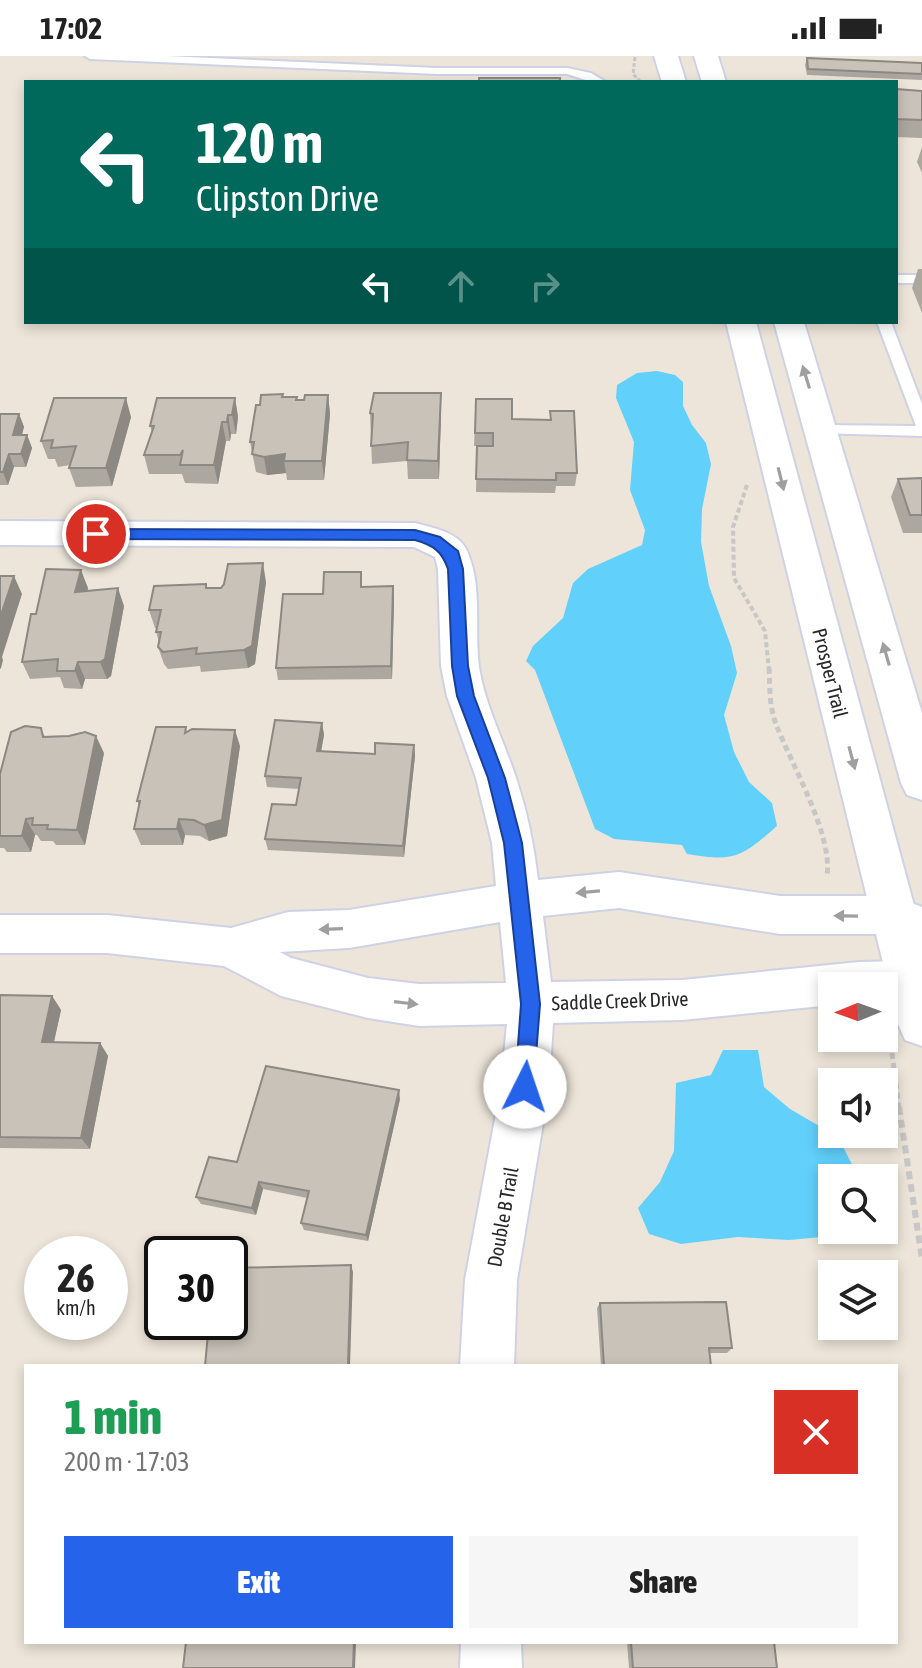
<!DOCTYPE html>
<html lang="en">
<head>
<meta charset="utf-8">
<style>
  body { margin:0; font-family:"Asap Condensed",sans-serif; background:#f6f6f6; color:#222; height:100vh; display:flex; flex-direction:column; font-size:30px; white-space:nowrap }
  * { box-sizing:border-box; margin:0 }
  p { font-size:26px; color:#767676 }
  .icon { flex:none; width:44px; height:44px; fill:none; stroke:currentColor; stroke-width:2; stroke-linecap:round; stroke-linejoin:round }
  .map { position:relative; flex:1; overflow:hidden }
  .drawer { position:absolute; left:24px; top:1308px; width:874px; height:280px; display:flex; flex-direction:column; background:#fff; border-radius:0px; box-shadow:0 4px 12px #0003 }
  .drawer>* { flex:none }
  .banner { position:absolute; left:24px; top:24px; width:874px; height:244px; border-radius:0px; box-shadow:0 4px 12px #0003; background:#00695c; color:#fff; overflow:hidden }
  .needle { width:52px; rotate:269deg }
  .fabs { position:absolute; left:818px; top:916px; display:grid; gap:16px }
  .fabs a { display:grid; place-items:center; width:80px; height:80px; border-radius:0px; background:#fff; box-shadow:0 4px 12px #0003; font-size:40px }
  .speed { position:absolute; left:24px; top:1180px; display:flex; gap:16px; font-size:40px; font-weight:700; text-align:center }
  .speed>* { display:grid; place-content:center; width:104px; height:104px; border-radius:50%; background:#fff; box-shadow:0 4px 12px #0003; line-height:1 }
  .speed small { font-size:20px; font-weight:400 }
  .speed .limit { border:4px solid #111; border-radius:12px; background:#fff; color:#111 }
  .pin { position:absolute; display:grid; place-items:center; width:68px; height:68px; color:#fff; margin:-34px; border:4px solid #fff; border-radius:50%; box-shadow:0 2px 8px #0007 }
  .me { position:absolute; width:88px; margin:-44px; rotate:4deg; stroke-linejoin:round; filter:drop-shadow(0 0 6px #0008) }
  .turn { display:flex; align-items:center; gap:28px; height:168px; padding:0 40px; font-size:36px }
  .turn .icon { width:104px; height:104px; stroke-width:2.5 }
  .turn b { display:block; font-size:56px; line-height:68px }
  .lanes { display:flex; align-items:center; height:76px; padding:0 40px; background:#0003; justify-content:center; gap:40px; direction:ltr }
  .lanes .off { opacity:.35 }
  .round { display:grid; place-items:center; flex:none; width:84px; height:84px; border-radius:0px; background:#f6f6f6 }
  .head { display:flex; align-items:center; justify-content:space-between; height:136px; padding:0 40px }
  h1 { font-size:48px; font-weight:800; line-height:60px; color:#1e9e55 }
  .button { display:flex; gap:16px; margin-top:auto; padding:16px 40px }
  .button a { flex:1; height:92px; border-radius:0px; background:#2563eb; color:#fff; font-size:32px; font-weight:800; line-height:92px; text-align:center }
  .button a+a { background:#f6f6f6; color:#222 }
  .status { display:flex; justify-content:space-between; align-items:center; height:56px; padding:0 40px; background:#fff; direction:ltr }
  .status svg { height:22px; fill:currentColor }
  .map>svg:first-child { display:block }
</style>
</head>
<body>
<div class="status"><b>17:02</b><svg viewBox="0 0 49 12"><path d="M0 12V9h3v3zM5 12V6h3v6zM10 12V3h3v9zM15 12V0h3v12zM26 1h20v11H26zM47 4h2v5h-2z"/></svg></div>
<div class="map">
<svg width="922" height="1612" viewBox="0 0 922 1612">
  <rect width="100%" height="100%" fill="#ede5d9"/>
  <g fill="#61d0fb">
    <path d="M657 315 675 319 683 326V350L692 369 706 387 711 408 702 453 701 486 709 530 731 590 737 617 724 659 734 696 749 726 772 747 777 770C741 802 734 806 687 798L682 789 614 783 595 773 535 614 526 605 533 590 563 562 573 527 588 513 642 489 645 474 630 434 634 386 616 342 617 329 637 317Z"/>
    <polygon points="723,994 758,994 764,1031 790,1053 838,1081 859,1122 832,1122 834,1174 822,1181 789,1184 738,1181 681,1188 649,1178 638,1152 660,1126 674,1095 676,1027 711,1019"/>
  </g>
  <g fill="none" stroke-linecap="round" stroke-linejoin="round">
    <defs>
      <g id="service">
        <polygon points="85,0 166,0 437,12 567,12 591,17 606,26 592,26 567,18 437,18 90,3"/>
        <rect x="896" y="219" width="26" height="8"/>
        <polygon points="877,266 891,266 922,348 922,380 817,377 814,374 822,369 916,370"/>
      </g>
      <g id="minor">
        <path d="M0 465 415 467C433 472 459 476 467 495 483 530 474 574 479 611 485 650 504 685 516 722 527 755 534 789 538 824L619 816 780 840H894L922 851V889L892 878H780L619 852 543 860 551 926 682 924 859 906 903 905 922 897V941L911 945 884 946V930H832V949L682 964 553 967 549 1031 517 1224 514 1310H460L465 1224 501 1031 507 968 419 970 368 962 281 940 224 910 107 897H0V859H107L231 872 288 856 349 854 496 830 492 787 476 722 447 640 441 610 438 513 435 501 414 491 0 489ZM500 866 506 927 419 928 368 922 291 902 280 896 349 892Z"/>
        <polygon points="461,1586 521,1586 522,1612 460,1612"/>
      </g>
      <g id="secondary">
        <polygon points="654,0 678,0 686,26 662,26"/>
        <polygon points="694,0 718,0 726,26 702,26"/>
        <polygon points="726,266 756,266 922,879 922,990 905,984 898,968"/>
        <polygon points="774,266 804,266 922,657 922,744 907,739 901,727"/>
      </g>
    </defs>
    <use href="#service" stroke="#ced2e4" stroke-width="4"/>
    <use href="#minor" stroke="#ced2e4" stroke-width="4"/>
    <use href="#secondary" stroke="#ced2e4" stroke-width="4"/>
    <polyline stroke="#c7c7c7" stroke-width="3" stroke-dasharray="4 2" stroke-linecap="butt" points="635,1 633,18 641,26"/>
    <polyline stroke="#c7c7c7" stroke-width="4" stroke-dasharray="5 3" stroke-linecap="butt" points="747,429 733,471 734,522 765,575 769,614"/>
    <g stroke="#c7c7c7" stroke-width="5" stroke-dasharray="6 4" stroke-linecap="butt">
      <path d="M769 612C770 629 769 651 776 668 791 708 833 778 827 820"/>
      <polyline points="892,997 899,1053"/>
    </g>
    <polyline stroke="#c7c7c7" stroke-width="6" stroke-dasharray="8 5" stroke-linecap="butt" points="899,1051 922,1203"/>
    <use href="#service" fill="#fff" fill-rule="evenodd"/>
    <use href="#minor" fill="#fff" fill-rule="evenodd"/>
    <use href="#secondary" fill="#fff" fill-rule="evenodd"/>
  </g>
  <g fill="#aca79f">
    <polygon points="807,2 922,7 922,24 807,19 805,9"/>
    <polygon points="896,33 922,35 922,82 896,81"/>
    <polygon points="922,91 922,117 917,106"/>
    <polygon points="918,213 922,213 922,257 912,232"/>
    <polygon points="328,339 330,358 324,424 287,424 286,417 267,419 256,416 250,386 260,349 283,341 304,344"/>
    <polygon points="235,342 238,361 236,378 231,378 230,385 226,385 218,428 185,427 182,418 149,418 144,399 152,376 150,370"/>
    <polygon points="476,343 512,363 550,364 550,355 577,417 575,430 556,430 555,437 476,436 477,390 474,390"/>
    <polygon points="441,356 439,423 408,423 407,405 372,408 370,357"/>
    <polygon points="0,358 19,358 24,371 22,379 27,379 32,392 26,411 14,411 8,429 0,429"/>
    <polygon points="131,361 112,430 76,431 69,412 70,409 58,411 55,403 48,403 41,385"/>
    <polygon points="922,422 922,477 903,477 891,441 898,423"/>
    <polygon points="266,526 255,608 248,612 201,616 200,610 168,613 164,608 158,591 159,586 156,576 157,572 155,572 149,554 207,532 221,532"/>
    <polygon points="393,530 394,543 392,623 278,624 276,612 323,538 362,531"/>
    <polygon points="88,532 87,535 124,550 111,620 107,623 85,623 82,633 64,632 60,621 30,623 22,606 36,558"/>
    <polygon points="322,667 324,679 321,695 375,698 414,689 415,700 404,801 268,794 265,783 296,749 299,733 267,731 265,720"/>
    <polygon points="41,672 45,681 104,697 85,789 56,789 53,785 41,785 37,779 35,779 31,796 7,796 4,792 0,792 0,718"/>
    <polygon points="187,675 240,690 227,780 209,785 200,780 185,779 183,789 141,789 134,773 139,750 137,745"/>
    <polygon points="0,939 52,940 61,954 54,986 100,987 108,1000 90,1093 0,1092"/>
    <polygon points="400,1043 368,1185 304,1174 301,1167 307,1142 263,1133 256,1159 201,1148 196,1141"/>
    <polygon points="600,1247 732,1292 727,1297 710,1297 711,1310 601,1310 597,1252"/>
    <polygon points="627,1586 774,1586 777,1612 629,1612"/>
  </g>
  <g fill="#8c8882">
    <polygon points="441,337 441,356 439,423 438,405"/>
    <polygon points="328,339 330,358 324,424 322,405"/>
    <polygon points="126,342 131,361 112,430 106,412"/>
    <polygon points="235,342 238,361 236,378 232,359"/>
    <polygon points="19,358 24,371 18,392 13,379"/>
    <polygon points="228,359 231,378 230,385 227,366"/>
    <polygon points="222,366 226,385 218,428 214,409"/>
    <polygon points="27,379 32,392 26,411 21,398"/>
    <polygon points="9,398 14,411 8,429 3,416"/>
    <polygon points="285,398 284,405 286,417 267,419 264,401"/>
    <polygon points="263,507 266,526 255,608 248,612 244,594"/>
    <polygon points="81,514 88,532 82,554 75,536"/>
    <polygon points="14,520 22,538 2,601 3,604 1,612 0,613 0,562"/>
    <polygon points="393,530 394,543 392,623 391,610"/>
    <polygon points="118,532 124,550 111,620 107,623 100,606"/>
    <polygon points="78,606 85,623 82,633 75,615"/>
    <polygon points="322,667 324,679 319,707 317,695"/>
    <polygon points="235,674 240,690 227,780 209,785 204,769"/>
    <polygon points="96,680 104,697 85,789 77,774"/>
    <polygon points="414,689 415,700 404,801 403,790"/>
    <polygon points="26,763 35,779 31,796 22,780"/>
    <polygon points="179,763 185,779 183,789 177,773"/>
    <polygon points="52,940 61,954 51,999 42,986"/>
    <polygon points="100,987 108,1000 90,1093 81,1082"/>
    <polygon points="399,1034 400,1043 368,1185 366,1179"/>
    <polygon points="259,1126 263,1133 256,1159 252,1152"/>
    <polygon points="351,1209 353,1216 350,1310 348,1310"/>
    <polygon points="354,1586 356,1586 355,1612 353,1612"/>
  </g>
  <g fill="#c8c2b9" stroke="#8c8882" stroke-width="2">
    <polygon points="807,2 922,7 922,18 808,13"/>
    <rect x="479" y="22" width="81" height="4"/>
    <polygon points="896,33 922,35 922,64 896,63"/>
    <polygon points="374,337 441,337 438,405 407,404 408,386 371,390 373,358 370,357"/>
    <polygon points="283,338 282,341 297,341 296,344 304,344 305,339 328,339 322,405 284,405 285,398 264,401 252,398 254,386 250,386 256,349 260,349 261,339"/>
    <polygon points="54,342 126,342 106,412 69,412 76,390 51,392 53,384 41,385"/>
    <polygon points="157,342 235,342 232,359 228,359 227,366 222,366 214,409 180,409 183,394 180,399 144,399 154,370 150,370"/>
    <polygon points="476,343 512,343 512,363 551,364 550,355 574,355 577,417 556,417 556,424 476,423 477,390 493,390 493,377 475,377"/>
    <polygon points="0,358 19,358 13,379 27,379 21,398 9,398 3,416 0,416"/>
    <polygon points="922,422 922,459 910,459 898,423"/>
    <polygon points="263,507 252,590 244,594 196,598 197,592 163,596 158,591 161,576 156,576 161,554 149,554 154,530 206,528 206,532 221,532 224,528 228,508"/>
    <polygon points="46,513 81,514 75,536 118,532 105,603 100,606 78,606 75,615 57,615 58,603 22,606 31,558 36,558"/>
    <polygon points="324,516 361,516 361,531 393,530 391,610 276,612 283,538 323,538"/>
    <polygon points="0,520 14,520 0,562"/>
    <polygon points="275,664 322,667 317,695 375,698 375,687 414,689 403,790 265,783 272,748 296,749 301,722 265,720"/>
    <polygon points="25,670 41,672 43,681 69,680 85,676 96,680 77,774 47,773 48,769 32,769 33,762 26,763 22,780 0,780 0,718 11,676"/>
    <polygon points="156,671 186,671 185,677 192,673 235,674 222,764 204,769 194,764 179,763 177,773 134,773 140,745 137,745"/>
    <polygon points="0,939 52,940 42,986 100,987 81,1082 0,1081"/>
    <polygon points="266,1010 399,1034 366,1179 301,1167 309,1135 259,1126 252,1152 196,1141 209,1101 237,1106"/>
    <polygon points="351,1209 348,1310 205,1310 209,1266 230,1266 230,1212"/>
    <polygon points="726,1246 732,1292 709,1292 711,1310 604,1310 600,1247"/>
    <polygon points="186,1586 354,1586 353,1612 183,1612"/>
    <polygon points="631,1586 774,1586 777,1612 633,1612"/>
  </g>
  <defs><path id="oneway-solid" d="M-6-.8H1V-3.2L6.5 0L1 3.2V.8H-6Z" transform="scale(2)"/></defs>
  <g fill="#9f9f9f">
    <use href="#oneway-solid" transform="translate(806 321) rotate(-107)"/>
    <use href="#oneway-solid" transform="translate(781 423) rotate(76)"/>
    <use href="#oneway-solid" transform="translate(886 598) rotate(-106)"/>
    <use href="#oneway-solid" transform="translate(852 702) rotate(75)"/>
    <use href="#oneway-solid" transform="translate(588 836) rotate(175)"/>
    <use href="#oneway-solid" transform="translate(846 860) rotate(-179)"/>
    <use href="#oneway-solid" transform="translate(331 873) rotate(178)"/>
    <use href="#oneway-solid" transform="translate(406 947) rotate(7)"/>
  </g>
  <path fill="#2563eb" stroke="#184099" stroke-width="2" d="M96 473 415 474 440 481 458 495 463 513 468 610 474 640 505 722 522 787 540 948 533 1038 525 1041 518 1038 515 1031 521 948 504 787 488 722 457 640 452 610 448 513C442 495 433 489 415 484L96 483 88 478Z"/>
  <g text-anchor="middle" stroke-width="8" stroke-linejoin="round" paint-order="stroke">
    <g font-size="20" fill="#292929" stroke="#fff">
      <text transform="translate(830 617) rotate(76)" y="7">Prosper Trail</text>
      <text transform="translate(620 945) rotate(-2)" y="7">Saddle Creek Drive</text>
      <text transform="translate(503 1161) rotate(-80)" y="7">Double B Trail</text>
    </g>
  </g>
</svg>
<div class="fabs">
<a><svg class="needle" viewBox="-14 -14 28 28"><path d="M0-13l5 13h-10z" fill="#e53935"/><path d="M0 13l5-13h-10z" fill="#767676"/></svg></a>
<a><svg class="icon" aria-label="sound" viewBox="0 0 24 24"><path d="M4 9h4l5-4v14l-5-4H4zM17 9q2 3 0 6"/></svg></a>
<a><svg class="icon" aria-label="search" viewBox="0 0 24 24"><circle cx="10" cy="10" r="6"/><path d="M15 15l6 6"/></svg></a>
<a><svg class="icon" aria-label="layers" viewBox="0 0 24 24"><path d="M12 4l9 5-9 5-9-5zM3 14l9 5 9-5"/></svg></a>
</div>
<div class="speed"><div>26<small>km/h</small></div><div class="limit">30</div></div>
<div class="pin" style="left:96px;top:478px;background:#d93025"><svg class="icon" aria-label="arrive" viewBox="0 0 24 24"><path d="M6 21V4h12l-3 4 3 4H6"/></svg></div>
<svg class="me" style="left:525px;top:1031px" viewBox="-20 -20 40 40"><circle r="19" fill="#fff"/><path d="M0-13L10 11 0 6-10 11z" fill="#2563eb"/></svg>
<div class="banner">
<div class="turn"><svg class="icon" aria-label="left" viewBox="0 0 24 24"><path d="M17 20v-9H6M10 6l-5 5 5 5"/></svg><div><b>120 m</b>Clipston Drive</div></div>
<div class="lanes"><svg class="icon" aria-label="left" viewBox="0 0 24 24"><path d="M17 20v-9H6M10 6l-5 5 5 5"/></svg><svg class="icon off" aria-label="ahead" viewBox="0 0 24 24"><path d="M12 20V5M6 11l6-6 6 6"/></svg><svg class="icon off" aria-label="right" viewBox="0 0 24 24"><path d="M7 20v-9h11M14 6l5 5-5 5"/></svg></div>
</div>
<section class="drawer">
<div class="head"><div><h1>1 min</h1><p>200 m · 17:03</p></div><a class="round" style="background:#d93025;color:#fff"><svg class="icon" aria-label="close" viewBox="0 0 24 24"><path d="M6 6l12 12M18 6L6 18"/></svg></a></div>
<div class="button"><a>Exit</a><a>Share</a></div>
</section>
</div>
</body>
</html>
